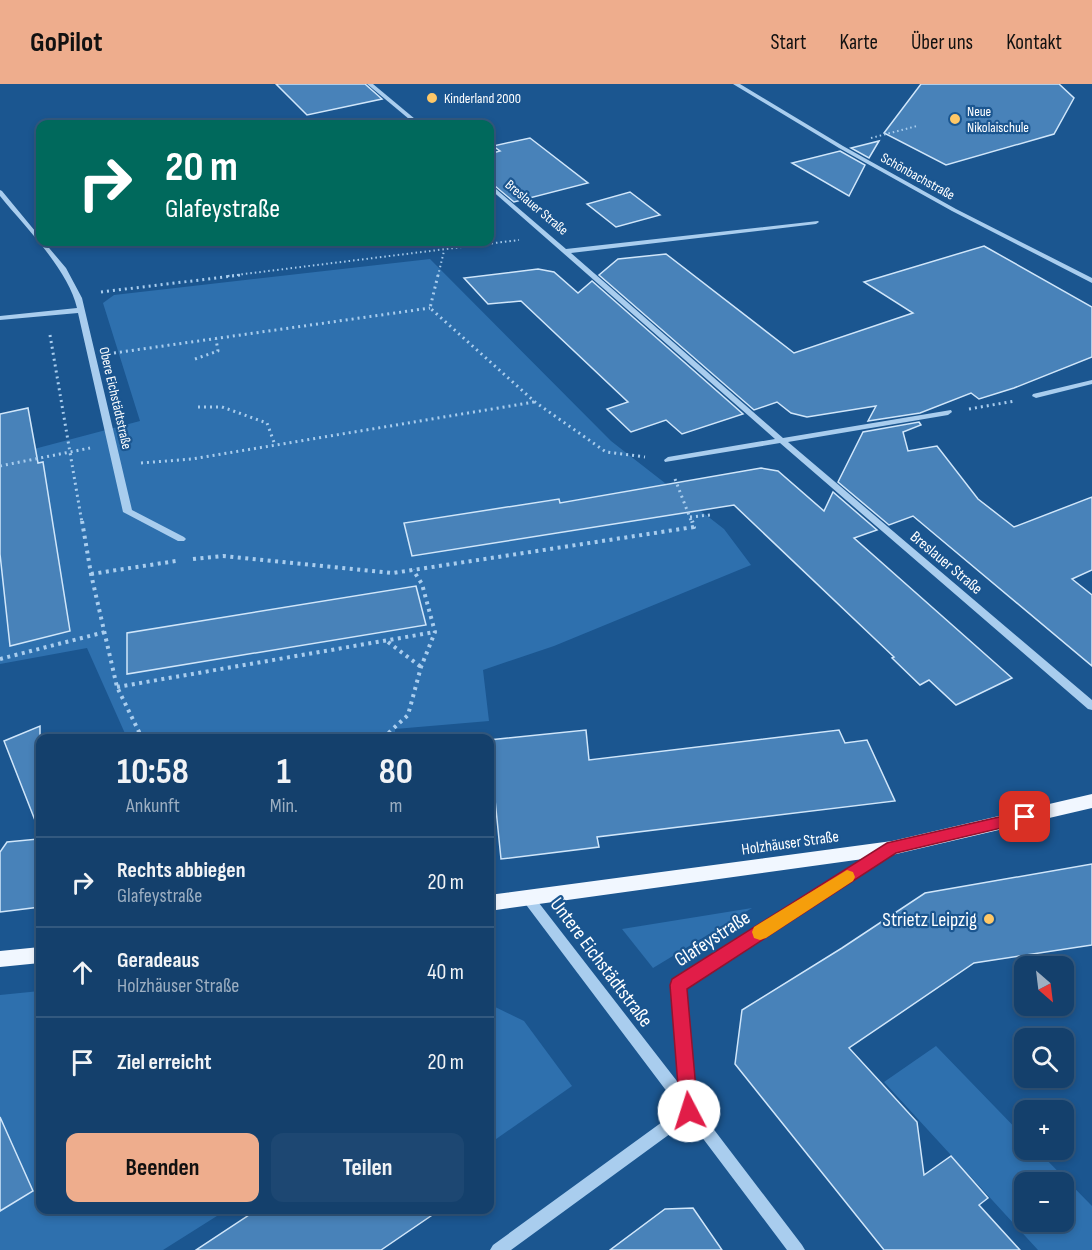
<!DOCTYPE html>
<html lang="de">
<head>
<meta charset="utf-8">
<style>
  body { margin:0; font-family:"Sofia Sans Condensed",sans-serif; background:#1d4772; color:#f1f3f6; height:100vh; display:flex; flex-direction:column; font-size:22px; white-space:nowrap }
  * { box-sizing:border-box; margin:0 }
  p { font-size:20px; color:#9dafc2 }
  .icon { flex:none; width:33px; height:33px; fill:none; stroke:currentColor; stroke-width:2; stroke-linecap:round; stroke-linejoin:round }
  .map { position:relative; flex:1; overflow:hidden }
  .side { position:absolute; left:36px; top:650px; width:458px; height:480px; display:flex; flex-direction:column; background:#14406c; border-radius:12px; box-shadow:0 3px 9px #0003,0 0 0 2px #33597f }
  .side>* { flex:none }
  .hud { position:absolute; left:36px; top:36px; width:458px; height:126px; border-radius:12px; box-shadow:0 3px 9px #0003,0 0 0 2px #33597f; background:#00695c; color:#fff; overflow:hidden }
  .needle { width:39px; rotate:152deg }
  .fabs { position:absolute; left:1014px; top:872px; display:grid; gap:12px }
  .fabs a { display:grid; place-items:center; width:60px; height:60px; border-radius:12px; background:#14406c; box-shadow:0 3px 9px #0003,0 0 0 2px #33597f; font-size:30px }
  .pin { position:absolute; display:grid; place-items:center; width:51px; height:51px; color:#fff; margin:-26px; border-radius:12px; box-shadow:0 3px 9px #0006 }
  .me { position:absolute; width:66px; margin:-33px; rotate:355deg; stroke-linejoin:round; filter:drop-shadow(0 0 4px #0008) }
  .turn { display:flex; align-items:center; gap:21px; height:126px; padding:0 30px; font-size:27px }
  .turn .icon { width:78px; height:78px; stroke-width:2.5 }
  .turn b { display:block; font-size:42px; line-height:51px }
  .eta { display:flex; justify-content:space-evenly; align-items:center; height:102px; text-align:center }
  .eta b { font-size:36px; font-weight:700; line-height:42px }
  .cta { display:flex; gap:12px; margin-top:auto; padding:12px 30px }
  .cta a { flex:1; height:69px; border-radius:12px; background:#eead8d; color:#111; font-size:24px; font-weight:700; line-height:69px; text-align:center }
  .cta a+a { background:#1d4772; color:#f1f3f6 }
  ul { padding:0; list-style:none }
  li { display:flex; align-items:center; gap:18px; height:90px; padding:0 30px; border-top:2px solid #33597f }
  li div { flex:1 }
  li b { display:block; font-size:22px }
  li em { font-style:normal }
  header { display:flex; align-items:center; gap:36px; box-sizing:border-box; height:84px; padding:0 30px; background:#eead8d; color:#111 }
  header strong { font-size:28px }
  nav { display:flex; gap:33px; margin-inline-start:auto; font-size:21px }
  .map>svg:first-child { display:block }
</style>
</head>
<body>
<header>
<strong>GoPilot</strong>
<nav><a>Start</a><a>Karte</a><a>Über uns</a><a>Kontakt</a></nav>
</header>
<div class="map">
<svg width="1092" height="1166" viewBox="0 0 1092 1166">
  <rect width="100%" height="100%" fill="#1b5690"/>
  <g fill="#2e70ae" fill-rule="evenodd">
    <polygon points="430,175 611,357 724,445 751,481 554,562 483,586 489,637 395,645 395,654 127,654 87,564 0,580 0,374 140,337 103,219 114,211"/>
    <polygon points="752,824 653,884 622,845"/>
    <polygon points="40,907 40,1125 228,1125 163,1166 0,1166 0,911"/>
    <polygon points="489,920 524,937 572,1002 489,1060"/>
    <path d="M936 962 1024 1053V1065H1036L1092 1122V1166H1038L884 998ZM1024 1098H1064V1137H1024Z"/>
  </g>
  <g fill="#4882b9" stroke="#d0e6fa" stroke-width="1.5">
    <polygon points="276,0 365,0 382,15 307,31"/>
    <polygon points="921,0 1059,0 1074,14 1054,50 946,81 884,49"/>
    <polygon points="530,54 588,99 514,118 489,97 489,70 500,67 493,62"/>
    <polygon points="879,57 869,74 851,64"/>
    <polygon points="840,67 865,81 849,112 792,79"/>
    <polygon points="630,108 660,131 616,143 587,120"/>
    <polygon points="984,162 1092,223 1092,273 1014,304 979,315 971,309 920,329 868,337 876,322 807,333 791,329 777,318 754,326 599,191 618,175 666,170 794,269 913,229 864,198"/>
    <polygon points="538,185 554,188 578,209 592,197 743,330 682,350 666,336 631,348 607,325 628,318 521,217 488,220 464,194"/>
    <polygon points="28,324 38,379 43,378 70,547 10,562 0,470 0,330"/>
    <polygon points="919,338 921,341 903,348 908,367 937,362 978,415 1014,443 1092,413 1092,486 1072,495 1092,511 1092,582 913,432 889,441 838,398 863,348"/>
    <polygon points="761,384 778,387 824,427 833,408 877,446 854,454 1012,594 956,621 929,596 920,601 892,574 894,573 734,421 412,472 404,439 559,415 560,419"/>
    <polygon points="416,502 426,541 127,590 127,549"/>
    <polygon points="40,642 40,744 38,744 4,657"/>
    <polygon points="586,646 589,676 839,646 845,659 867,656 895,717 597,753 599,763 501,775 489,656"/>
    <polygon points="38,755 40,823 0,828 0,768 7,758"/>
    <polygon points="1092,780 1092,861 974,879 849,964 917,1038 924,1091 951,1072 988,1114 979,1121 1020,1166 884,1166 735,980 742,926 842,864 925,809"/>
    <polygon points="0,1033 33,1107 0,1127"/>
    <polygon points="693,1124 722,1166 610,1166 665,1125"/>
    <polygon points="258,1125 441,1125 381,1166 196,1166"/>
  </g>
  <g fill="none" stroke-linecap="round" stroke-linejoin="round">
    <g stroke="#a9cdee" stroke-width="2" stroke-dasharray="1.5 3" stroke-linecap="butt">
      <polyline points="871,54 917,42"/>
      <polyline points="228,192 519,156"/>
      <polyline points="438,192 444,167"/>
    </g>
    <g stroke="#a9cdee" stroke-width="3" stroke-dasharray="2 4" stroke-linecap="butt">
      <polyline points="438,191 430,224 535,318 606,368 645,373"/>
      <polyline points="101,208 241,191"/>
      <polyline points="50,251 82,439"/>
      <polyline points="114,269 430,224"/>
      <polyline points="195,275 218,267 216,255"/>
      <polyline points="198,323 222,323 267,339 275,361"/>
      <polyline points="969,325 1015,317"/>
      <polyline points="141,379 192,375 534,318"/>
      <polyline points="0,382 90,364"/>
      <polyline points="675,395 692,439"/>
      <polyline points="690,433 710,431"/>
    </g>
    <g stroke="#a9cdee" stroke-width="4" stroke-dasharray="3 4.5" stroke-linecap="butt">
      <polyline points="82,437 91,490 117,603 142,654"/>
      <polyline points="193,475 223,472 393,489 694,443 692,437"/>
      <polyline points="91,490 176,477"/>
      <polyline points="388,558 421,583"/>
      <polyline points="0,575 105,548"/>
      <polyline points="117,603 435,548"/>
      <polyline points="383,654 408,631 421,583 435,548 422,500 413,486"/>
    </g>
    <g fill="#a9cdee" fill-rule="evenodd">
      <polygon points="367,0 373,0 421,40 415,40"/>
      <polygon points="733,0 740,0 843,62 956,125 1092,194 1092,199 952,127 839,64"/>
      <polygon points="489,99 566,165 818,137 819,138 816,140 571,169 783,354 951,326 952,328 948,331 788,358 1092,616 1092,626 1088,625 780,359 665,378 664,376 668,373 775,355 489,104"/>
      <path d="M0 106 2 107 40 153V158H44L66 184 82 214 132 426 184 453 186 455 184 457H178L123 428 78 229 0 236V232L77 224C68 185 25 143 0 112Z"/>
      <polygon points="1092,296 1092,300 1036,314 1032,312 1033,310"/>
      <polygon points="889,761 893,762 895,766 893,770 685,904 696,1022 802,1161 805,1166 787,1166 689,1036 511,1166 490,1166 493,1161 680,1025 524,818 522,814 524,810 528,809 532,810 680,1001 671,901 673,897"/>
    </g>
    <g fill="#f1f7ff" fill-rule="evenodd">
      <polygon points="1092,710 1092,724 892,771 489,827 489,811 892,757"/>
      <polygon points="40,863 40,879 0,883 0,867"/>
    </g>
  </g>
  <polygon fill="#e11d48" stroke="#92132f" stroke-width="1.5" points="1025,727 1031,729 1033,733 1031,737 896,769 687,905 698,1027 696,1033 689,1036 683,1033 680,1027 670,901 672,895 887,759"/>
  <polygon fill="#f59e0b" points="847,786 853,788 855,793 853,797 766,854 760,856 754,854 752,848 754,843"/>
  <g fill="#ffc867" stroke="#1b5690" stroke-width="2">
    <circle cx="432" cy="14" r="6"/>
    <circle cx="955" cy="35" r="6"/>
    <circle cx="989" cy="835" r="6"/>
  </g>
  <g text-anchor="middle" stroke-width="4.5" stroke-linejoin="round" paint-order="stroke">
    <g font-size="14" fill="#fff" stroke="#1b5690" text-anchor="start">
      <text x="444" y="19">Kinderland 2000</text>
      <text x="967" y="32">Neue<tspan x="967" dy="16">Nikolaischule</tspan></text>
    </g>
    <g font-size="14" fill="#fff" stroke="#1b5690">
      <text transform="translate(918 92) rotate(29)" y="5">Schönbachstraße</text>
      <text transform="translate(537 123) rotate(40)" y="5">Breslauer Straße</text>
      <text transform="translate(116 314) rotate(77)" y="5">Obere Eichstädtstraße</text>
    </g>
    <g font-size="16" fill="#fff" stroke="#1b5690">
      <text transform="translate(947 478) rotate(40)" y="6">Breslauer Straße</text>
      <text transform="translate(790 758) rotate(-8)" y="6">Holzhäuser Straße</text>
    </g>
    <g font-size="20" fill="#fff" stroke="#1b5690" text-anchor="end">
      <text x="977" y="842">Strietz Leipzig</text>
    </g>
    <g font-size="20" fill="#fff" stroke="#1b5690">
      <text transform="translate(712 854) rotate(-33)" y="7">Glafeystraße</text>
      <text transform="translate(602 878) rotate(53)" y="7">Untere Eichstädtstraße</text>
    </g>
  </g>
</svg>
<div class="fabs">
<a><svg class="needle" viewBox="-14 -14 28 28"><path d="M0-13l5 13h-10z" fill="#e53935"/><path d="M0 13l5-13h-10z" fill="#9dafc2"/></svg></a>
<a><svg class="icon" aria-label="search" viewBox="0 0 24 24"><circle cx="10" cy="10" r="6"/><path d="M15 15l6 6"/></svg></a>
<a>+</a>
<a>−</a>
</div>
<div class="pin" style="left:1025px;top:733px;background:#d93025"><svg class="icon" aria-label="arrive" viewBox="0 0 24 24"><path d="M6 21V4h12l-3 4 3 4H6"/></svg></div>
<svg class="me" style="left:689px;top:1027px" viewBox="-20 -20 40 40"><circle r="19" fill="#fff"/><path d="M0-13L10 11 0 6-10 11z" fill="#e11d48"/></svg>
<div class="hud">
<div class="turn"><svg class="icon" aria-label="right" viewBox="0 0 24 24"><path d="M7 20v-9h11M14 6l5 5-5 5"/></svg><div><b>20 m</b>Glafeystraße</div></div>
</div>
<section class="side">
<div class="eta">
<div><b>10:58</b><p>Ankunft</p></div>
<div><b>1</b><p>Min.</p></div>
<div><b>80</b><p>m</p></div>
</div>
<ul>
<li><svg class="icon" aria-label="right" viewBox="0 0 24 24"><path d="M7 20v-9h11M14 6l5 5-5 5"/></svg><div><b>Rechts abbiegen</b><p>Glafeystraße</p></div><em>20 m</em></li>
<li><svg class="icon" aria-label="ahead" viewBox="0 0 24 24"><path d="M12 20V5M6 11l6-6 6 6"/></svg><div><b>Geradeaus</b><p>Holzhäuser Straße</p></div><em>40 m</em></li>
<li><svg class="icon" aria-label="arrive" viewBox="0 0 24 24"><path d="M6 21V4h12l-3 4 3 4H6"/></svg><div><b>Ziel erreicht</b></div><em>20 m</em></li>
</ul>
<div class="cta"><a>Beenden</a><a>Teilen</a></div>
</section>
</div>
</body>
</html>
